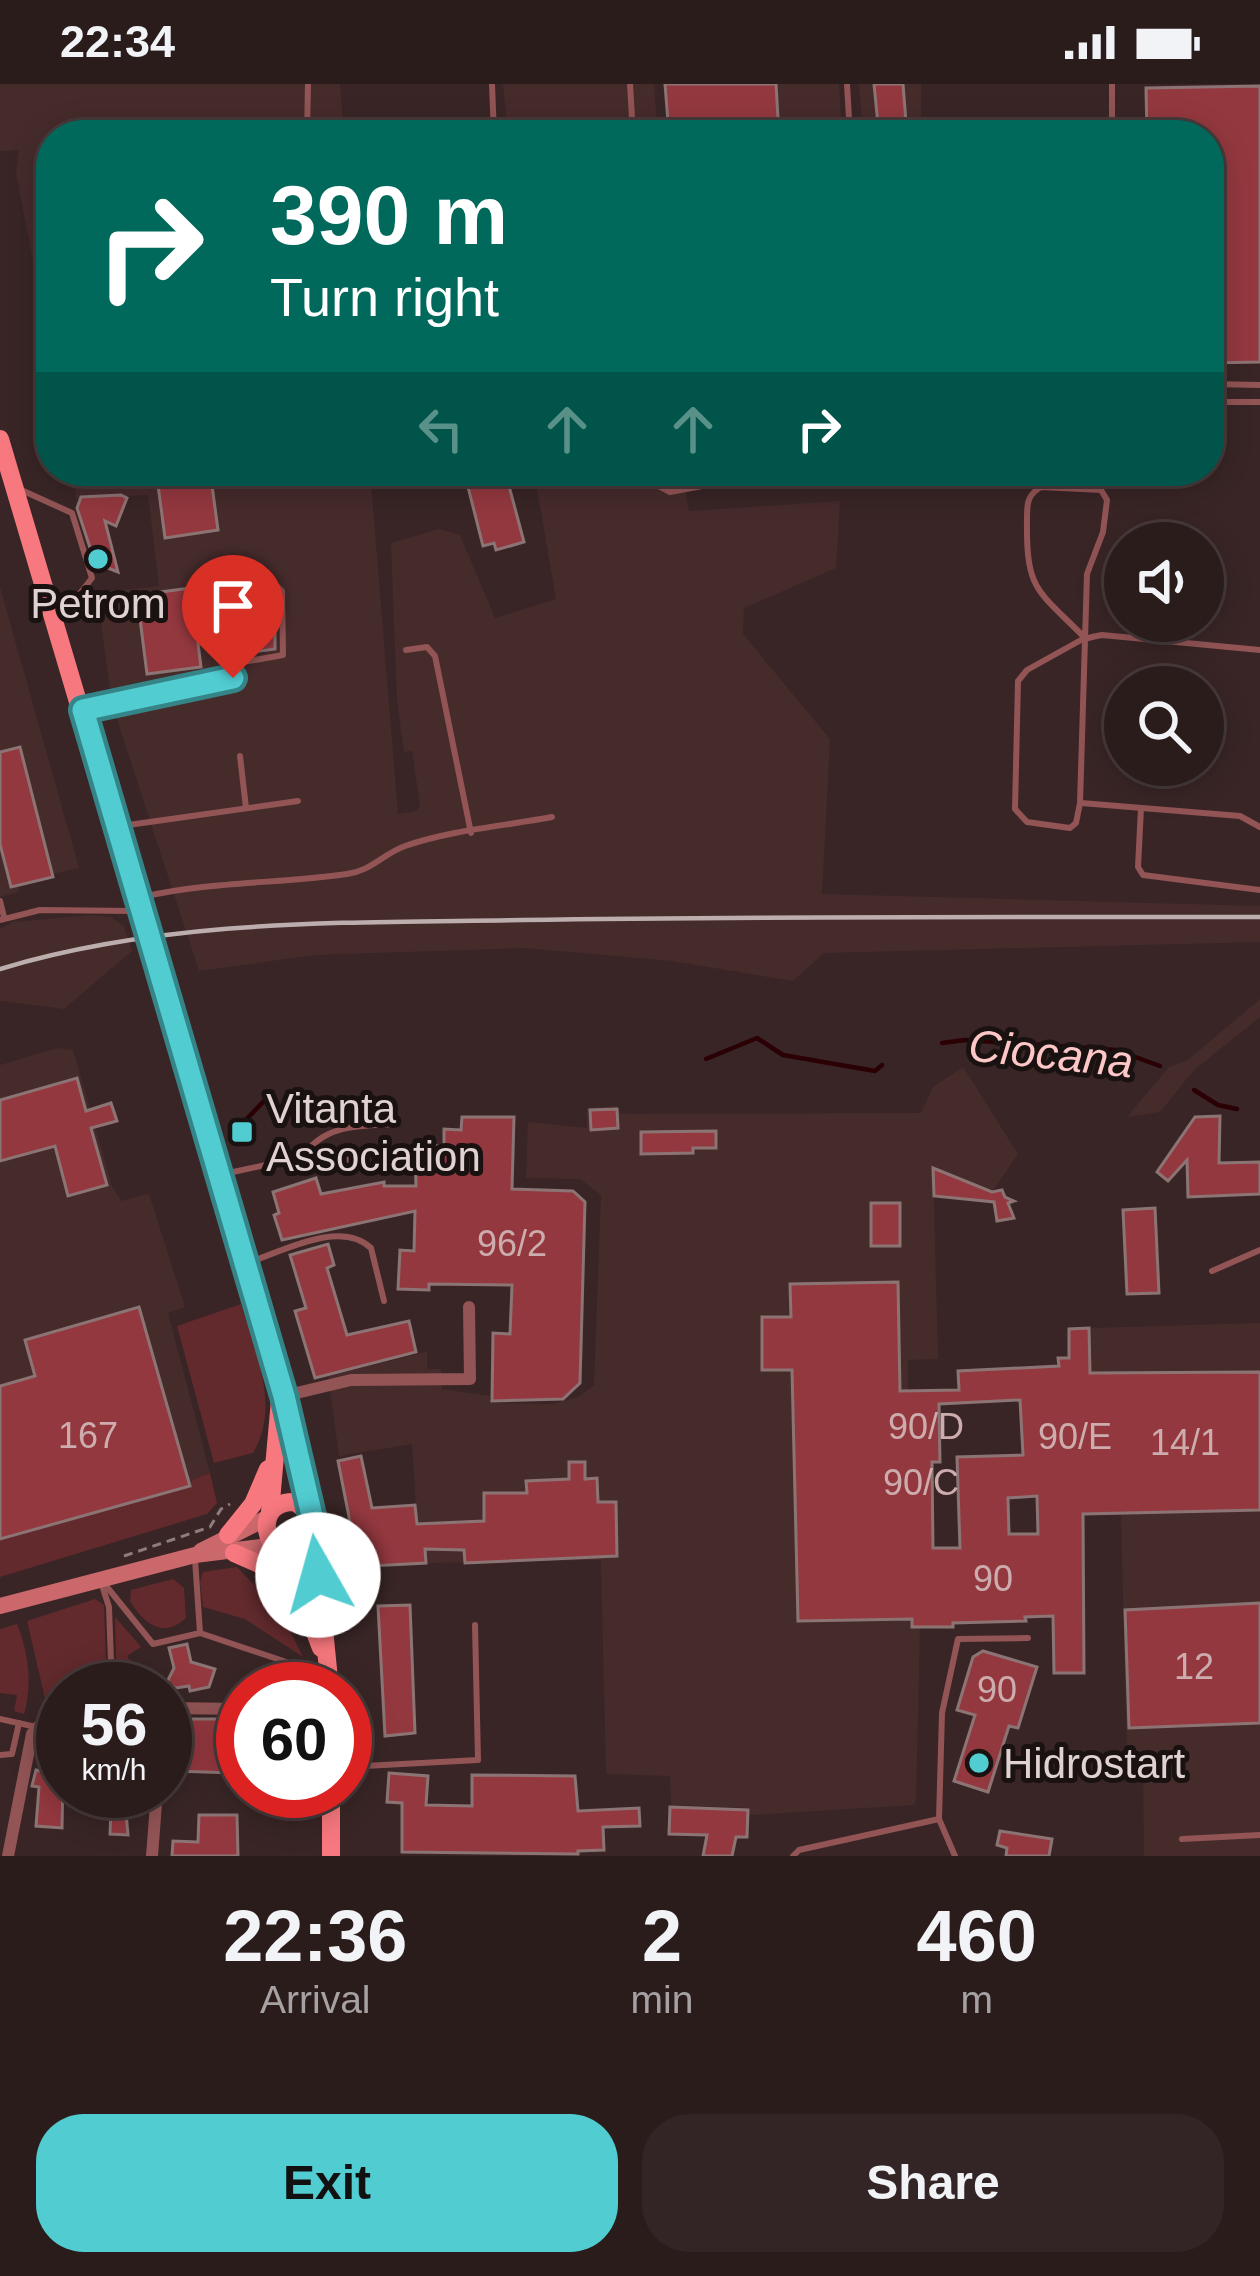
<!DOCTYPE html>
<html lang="en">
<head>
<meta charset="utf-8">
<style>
  body { margin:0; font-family:Arial,sans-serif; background:#332525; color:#f1f3f6; height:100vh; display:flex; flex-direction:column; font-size:45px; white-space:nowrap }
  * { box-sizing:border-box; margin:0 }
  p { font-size:39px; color:#a6a1a3 }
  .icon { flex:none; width:66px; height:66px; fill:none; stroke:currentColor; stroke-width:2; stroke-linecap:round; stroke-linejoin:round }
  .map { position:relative; height:1772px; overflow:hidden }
  .side { display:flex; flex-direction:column; background:#2b1c1c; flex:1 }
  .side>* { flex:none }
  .top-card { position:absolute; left:36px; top:36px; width:1188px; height:366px; border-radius:48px; box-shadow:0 6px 30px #0003,0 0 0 3px #473a3b; background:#00695c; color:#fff; overflow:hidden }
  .controls { position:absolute; left:1104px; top:438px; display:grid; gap:24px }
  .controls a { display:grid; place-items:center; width:120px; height:120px; border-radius:50%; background:#2b1c1c; box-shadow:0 6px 30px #0003,0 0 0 3px #473a3b; font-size:60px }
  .speed { position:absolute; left:36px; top:1578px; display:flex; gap:24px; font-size:60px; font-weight:700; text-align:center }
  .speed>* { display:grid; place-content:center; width:156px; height:156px; border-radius:50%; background:#2b1c1c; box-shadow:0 6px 30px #0003,0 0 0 3px #473a3b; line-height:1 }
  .speed small { font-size:30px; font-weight:400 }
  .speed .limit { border:18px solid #d22; background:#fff; color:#111 }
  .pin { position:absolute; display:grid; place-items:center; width:102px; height:102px; color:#fff; margin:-123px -51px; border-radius:50% 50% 50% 0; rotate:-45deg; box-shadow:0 0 12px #0007 }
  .pin .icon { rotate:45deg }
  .me { position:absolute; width:132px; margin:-66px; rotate:353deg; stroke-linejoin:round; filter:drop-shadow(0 0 9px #0008) }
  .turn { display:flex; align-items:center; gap:42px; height:252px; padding:0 36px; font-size:54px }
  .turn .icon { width:156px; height:156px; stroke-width:2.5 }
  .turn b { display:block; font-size:84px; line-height:102px }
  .lanes { display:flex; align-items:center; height:114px; padding:0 36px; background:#0003; justify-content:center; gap:60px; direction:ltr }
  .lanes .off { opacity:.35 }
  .eta { display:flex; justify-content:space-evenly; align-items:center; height:204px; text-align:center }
  .eta b { font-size:72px; font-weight:800; line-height:84px }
  .cta { display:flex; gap:24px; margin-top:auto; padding:24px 36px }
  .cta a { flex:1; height:138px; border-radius:48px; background:#51ccd1; color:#111; font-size:48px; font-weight:800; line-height:138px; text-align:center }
  .cta a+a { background:#332525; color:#f1f3f6 }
  .status { display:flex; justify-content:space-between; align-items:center; height:84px; padding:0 60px; background:#2b1c1c; direction:ltr }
  .status svg { height:33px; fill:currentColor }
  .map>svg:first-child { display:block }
</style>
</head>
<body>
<div class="status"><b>22:34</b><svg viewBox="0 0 49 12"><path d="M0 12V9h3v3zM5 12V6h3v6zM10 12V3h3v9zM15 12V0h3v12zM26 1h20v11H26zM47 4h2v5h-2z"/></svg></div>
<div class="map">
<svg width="1260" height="1772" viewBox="0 0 1260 1772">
  <rect width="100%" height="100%" fill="#392525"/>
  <g fill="#462b2b">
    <polygon points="0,0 340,0 344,51 51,51 51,272 16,88 19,66 0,67"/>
    <polygon points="503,0 654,0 658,51 508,51"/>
    <polygon points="711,0 839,0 842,51 715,51"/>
    <polygon points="859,0 921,0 921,51 863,51"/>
    <polygon points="73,387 370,387 398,730 416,727 420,722 412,667 404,668 397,616 391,459 439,445 460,451 495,534 556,515 534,387 682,387 689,427 840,417 836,484 744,524 743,550 830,655 822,810 1260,822 1260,858 824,869 793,897 672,877 525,864 315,871 199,887 112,620 97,509 159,502 148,411 76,415"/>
    <polygon points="0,503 79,784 18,798 19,808 0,813"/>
    <polygon points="93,831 111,833 124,842 132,867 64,925 0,917 0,845 13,838"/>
    <polygon points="1260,915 1260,933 1194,986 1160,1028 1127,1033 1169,983 1188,976"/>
    <polygon points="57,964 73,966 112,1102 121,1117 149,1110 185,1223 168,1229 210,1389 194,1395 195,1399 0,1453 0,981"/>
    <polygon points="963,983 1018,1070 992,1108 933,1085 938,1275 908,1276 910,1543 920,1543 916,1715 914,1721 750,1731 749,1724 671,1721 670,1692 606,1690 601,1476 426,1479 424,1441 417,1440 412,1360 339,1372 328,1292 427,1268 427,1285 441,1285 442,1305 490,1312 492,1319 553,1320 578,1313 594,1301 601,1111 580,1095 526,1094 528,1038 587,1044 587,1024 617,1022 620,1030 629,1030 921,1029 933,1003"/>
    <polygon points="1260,1239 1260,1772 1144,1772 1143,1676 1127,1676 1121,1431 1092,1431 1089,1244"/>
  </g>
  <g fill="#622a2d">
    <path d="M241 1220C255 1270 281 1321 253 1369L214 1379 177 1242Z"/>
    <polygon points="210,1389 217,1419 207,1430 0,1493 0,1455 189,1402 194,1395"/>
    <polygon points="237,1483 280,1527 303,1573 245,1535 203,1523 200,1498 203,1488"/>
    <path d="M173 1495 184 1504 186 1534C163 1555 144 1540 130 1517L131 1506Z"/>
    <polygon points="95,1515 104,1521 107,1605 63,1605 63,1623 47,1623 27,1537"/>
    <polygon points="115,1533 141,1563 127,1572 148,1605 117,1605"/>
    <path d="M17 1540C28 1566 33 1602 24 1630L14 1627 17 1611 0 1609V1545Z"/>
  </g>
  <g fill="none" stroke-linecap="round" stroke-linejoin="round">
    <g stroke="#2a0005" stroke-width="4.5">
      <polyline points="942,959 965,956 1116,966 1160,982"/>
      <polyline points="706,975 757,954 783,971 875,987 882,981"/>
      <polyline points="1194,1006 1218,1021 1237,1025"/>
      <polyline points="240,1042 263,1018"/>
    </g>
  </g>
  <g fill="#94383f" stroke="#8d7474" stroke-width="3" fill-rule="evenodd">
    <polygon points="665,0 776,0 779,51 669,51"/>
    <polygon points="874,0 903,0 907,51 879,51"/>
    <polygon points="1260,2 1260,278 1209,279 1209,51 1147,51 1146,4"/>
    <polygon points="475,387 505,387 524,458 496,466 494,459 483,462 467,399 477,396"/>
    <polygon points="211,394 218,446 165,454 158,401"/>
    <polygon points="121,411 127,414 116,442 105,437 118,488 95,479 77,424 81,413"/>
    <polygon points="191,504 201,583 147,590 137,511"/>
    <polygon points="275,527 275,565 244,569 242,528"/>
    <polygon points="20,663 53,793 11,803 0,760 0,668"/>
    <polygon points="77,994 86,1027 111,1019 117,1037 91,1044 107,1101 68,1112 55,1062 0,1077 0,1016"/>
    <polygon points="617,1025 618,1044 591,1046 590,1026"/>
    <polygon points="1220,1032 1219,1079 1260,1078 1260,1110 1188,1113 1187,1076 1168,1097 1157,1088 1195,1033"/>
    <polygon points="462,1033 514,1033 512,1105 573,1107 585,1118 580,1299 563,1315 492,1317 493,1249 510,1250 512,1201 429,1200 429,1206 398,1205 400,1166 414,1167 415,1127 282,1156 274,1131 279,1129 273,1108 316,1094 321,1110 384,1098 384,1102 416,1102 415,1062 444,1062 444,1045 461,1046"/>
    <polygon points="716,1047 716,1064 693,1064 693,1069 641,1070 641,1048"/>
    <polygon points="933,1084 992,1108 1002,1106 1005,1113 1014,1117 1008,1119 1014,1134 997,1137 994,1118 934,1112"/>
    <rect x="871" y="1119" width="29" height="43"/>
    <polygon points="1155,1124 1159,1209 1127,1210 1123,1126"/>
    <polygon points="328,1160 334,1181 327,1184 347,1251 409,1237 416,1268 315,1294 295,1227 306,1224 290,1171"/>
    <path d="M898 1198 900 1307 959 1306 958 1287 1059 1282 1058 1274H1069V1245L1089 1244 1090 1289 1260 1288V1426L1083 1430 1084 1589H1054L1053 1532 1025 1533 1026 1537 953 1539V1543H912V1535L798 1537 792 1286H762V1233H791L790 1200ZM1020 1316 1023 1371 957 1373 960 1464H933L932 1378H940L939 1320ZM1037 1412 1038 1450H1009L1008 1414Z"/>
    <polygon points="139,1223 190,1402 0,1455 0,1302 35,1292 25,1256"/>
    <polygon points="361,1372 372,1424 415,1421 417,1440 484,1437 484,1409 527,1409 526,1397 569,1395 569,1378 585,1378 585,1395 597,1394 598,1418 616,1418 617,1472 465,1479 464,1466 425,1465 426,1479 351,1483 349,1433 338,1377"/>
    <polygon points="1260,1519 1260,1639 1129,1644 1125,1526"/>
    <polygon points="410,1521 415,1649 385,1652 378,1522"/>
    <polygon points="187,1560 191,1578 215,1585 209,1603 190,1607 189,1602 176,1604 166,1600 174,1584 169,1564"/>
    <polygon points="983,1567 1037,1583 1018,1644 1009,1642 988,1708 954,1697 975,1631 957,1626 973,1573"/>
    <polygon points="190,1635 229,1635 233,1640 232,1689 176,1687 178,1648"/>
    <polygon points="36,1686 63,1692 62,1744 36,1742 39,1703 32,1702"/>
    <polygon points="389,1689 428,1692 426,1721 472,1722 472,1691 575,1692 578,1727 639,1724 640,1742 603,1743 604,1766 578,1767 578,1770 402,1768 402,1719 387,1718"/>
    <polygon points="103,1707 124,1707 128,1751 110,1750 111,1726 110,1722 103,1722"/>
    <polygon points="670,1723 748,1726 747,1753 736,1753 732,1772 703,1772 707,1751 669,1750"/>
    <polygon points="199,1731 237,1731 238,1772 172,1772 173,1757 198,1758"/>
    <polygon points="1000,1747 1052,1755 1049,1772 1006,1772 1007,1764 997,1761"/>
  </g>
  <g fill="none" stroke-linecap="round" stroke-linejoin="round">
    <polyline stroke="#8d7d7c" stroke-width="3" stroke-dasharray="9 6" stroke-linecap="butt" points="124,1472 210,1443 221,1425 230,1420"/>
    <g stroke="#925455" stroke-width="6">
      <polyline points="492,0 494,51"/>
      <polyline points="630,0 633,51"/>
      <polyline points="847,0 850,51"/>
      <polyline points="307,51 308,0"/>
      <polyline points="1112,51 1112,0"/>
      <polyline points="1209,300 1260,301"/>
      <polyline points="1209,318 1260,318"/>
      <polyline points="650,387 655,400 670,408 783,387"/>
      <polyline points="19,405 72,429 92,494 59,536"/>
      <path d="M1086 555C1037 505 1026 508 1027 435 1027 420 1027 411 1041 403L1101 406 1107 416 1103 448 1087 490 1080 719 1076 739 1070 744 1027 738 1015 725 1018 597 1027 586 1081 556C1088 554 1095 552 1102 551L1260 566"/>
      <polyline points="406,566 427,563 435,572 471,749"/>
      <polyline points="83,626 231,597 226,509 278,503 282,507 283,571 232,580"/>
      <polyline points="240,672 246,724"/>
      <polyline points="1081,719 1240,732 1260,743"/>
      <polyline points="1141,724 1138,783 1143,791 1260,806"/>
      <polyline points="121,742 298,717"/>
      <path d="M142 813C210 797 278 800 347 790 371 787 383 770 405 762 451 746 504 742 552 733"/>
      <polyline points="0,817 4,833"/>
      <polyline points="0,836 40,826 134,827"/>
      <path d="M302 1073C325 1040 358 1042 395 1040"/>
      <polyline points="224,1090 302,1073 366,1077"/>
      <path d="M250 1178C283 1167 341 1135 371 1164L384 1217"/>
      <polyline points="1212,1187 1260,1166"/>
      <polyline points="101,1498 109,1523 112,1605"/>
      <polyline points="103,1498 153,1560 200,1549 195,1475"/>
      <polyline points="200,1549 322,1590"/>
      <polyline points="0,1635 36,1643"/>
      <polyline points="0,1671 12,1670 19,1639"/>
      <polyline points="345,1683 478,1676 475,1541"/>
      <polyline points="1182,1755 1260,1751"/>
      <polyline points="793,1772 799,1766 939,1735"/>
      <polyline points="955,1772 939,1735 942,1629 958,1555 1028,1554"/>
    </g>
    <g stroke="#925455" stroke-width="12">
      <polyline points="284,1312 351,1296 470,1295 469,1223"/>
      <polyline points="165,1624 243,1625"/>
      <polyline points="8,1772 32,1650 48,1632 63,1628"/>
      <polyline points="152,1772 157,1707"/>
    </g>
    <g stroke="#cb686c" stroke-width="16">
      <polyline points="201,1467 267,1434"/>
      <polyline points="0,1522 195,1471 276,1461"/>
    </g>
    <g stroke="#f7787e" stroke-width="18">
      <polyline points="0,355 284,1312 313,1436 330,1605"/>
      <polyline points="270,1428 280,1316"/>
      <path d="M311 1430 295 1418C272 1417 261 1435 270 1456L289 1466 307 1458 313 1446"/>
      <polyline points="228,1451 253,1420 268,1385"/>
      <polyline points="283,1465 321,1564"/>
      <polyline points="234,1469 273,1486 292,1510"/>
      <polyline points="331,1772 331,1707"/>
    </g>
    <path stroke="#bdaeae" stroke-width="4.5" d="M0 885C170 834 348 839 523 836 769 832 1014 833 1260 833"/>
  </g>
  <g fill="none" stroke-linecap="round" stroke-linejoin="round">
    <defs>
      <polyline id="route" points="233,594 83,626 284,1312 313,1436 318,1491"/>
    </defs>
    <use href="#route" stroke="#358588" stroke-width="30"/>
    <use href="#route" stroke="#51ccd1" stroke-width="21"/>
  </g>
  <g fill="#51ccd1" stroke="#1a1111" stroke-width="4.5">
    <circle cx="98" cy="475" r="12"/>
    <rect x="230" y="1036" width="24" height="24" rx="6"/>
    <circle cx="979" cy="1679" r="12"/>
  </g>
  <g text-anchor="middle" stroke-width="10" stroke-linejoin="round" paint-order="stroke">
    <g font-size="36" fill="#ccacac">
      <text x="512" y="1172">96/2</text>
      <text x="926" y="1355">90/D</text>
      <text x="88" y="1364">167</text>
      <text x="1075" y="1365">90/E</text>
      <text x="1185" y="1371">14/1</text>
      <text x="921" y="1411">90/C</text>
      <text x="993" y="1507">90</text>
      <text x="1194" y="1595">12</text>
      <text x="997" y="1618">90</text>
    </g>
    <g font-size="42" fill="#dfd2d1" stroke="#1a1111" text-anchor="start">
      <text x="98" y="534" text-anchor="middle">Petrom</text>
      <text x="266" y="1039">Vitanta<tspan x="266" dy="48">Association</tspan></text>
      <text x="1003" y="1694">Hidrostart</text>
    </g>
    <g font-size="45" font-style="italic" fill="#fdc7c7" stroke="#1a1111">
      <text transform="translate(1051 969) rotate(6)" y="16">Ciocana</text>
    </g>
  </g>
</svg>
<div class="controls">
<a><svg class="icon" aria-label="sound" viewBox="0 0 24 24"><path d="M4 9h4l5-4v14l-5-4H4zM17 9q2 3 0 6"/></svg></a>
<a><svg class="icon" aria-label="search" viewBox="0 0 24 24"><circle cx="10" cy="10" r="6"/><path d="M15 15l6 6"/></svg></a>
</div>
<div class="speed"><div>56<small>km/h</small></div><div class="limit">60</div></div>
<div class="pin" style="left:233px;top:594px;background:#d93025"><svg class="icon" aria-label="arrive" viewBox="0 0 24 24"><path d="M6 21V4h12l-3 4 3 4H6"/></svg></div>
<svg class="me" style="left:318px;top:1491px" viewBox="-20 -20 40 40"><circle r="19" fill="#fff"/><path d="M0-13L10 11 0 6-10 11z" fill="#51ccd1"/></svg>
<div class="top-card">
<div class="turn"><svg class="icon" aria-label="right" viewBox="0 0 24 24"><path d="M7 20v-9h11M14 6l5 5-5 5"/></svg><div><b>390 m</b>Turn right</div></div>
<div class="lanes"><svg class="icon off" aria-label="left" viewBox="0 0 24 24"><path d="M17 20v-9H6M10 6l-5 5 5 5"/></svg><svg class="icon off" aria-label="ahead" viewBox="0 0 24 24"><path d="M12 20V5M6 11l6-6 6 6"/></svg><svg class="icon off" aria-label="ahead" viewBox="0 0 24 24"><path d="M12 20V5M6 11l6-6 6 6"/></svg><svg class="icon" aria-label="right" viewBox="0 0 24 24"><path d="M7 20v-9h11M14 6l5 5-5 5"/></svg></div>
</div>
</div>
<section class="side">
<div class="eta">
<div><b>22:36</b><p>Arrival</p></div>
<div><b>2</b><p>min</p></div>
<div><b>460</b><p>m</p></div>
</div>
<div class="cta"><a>Exit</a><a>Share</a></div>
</section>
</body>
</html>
